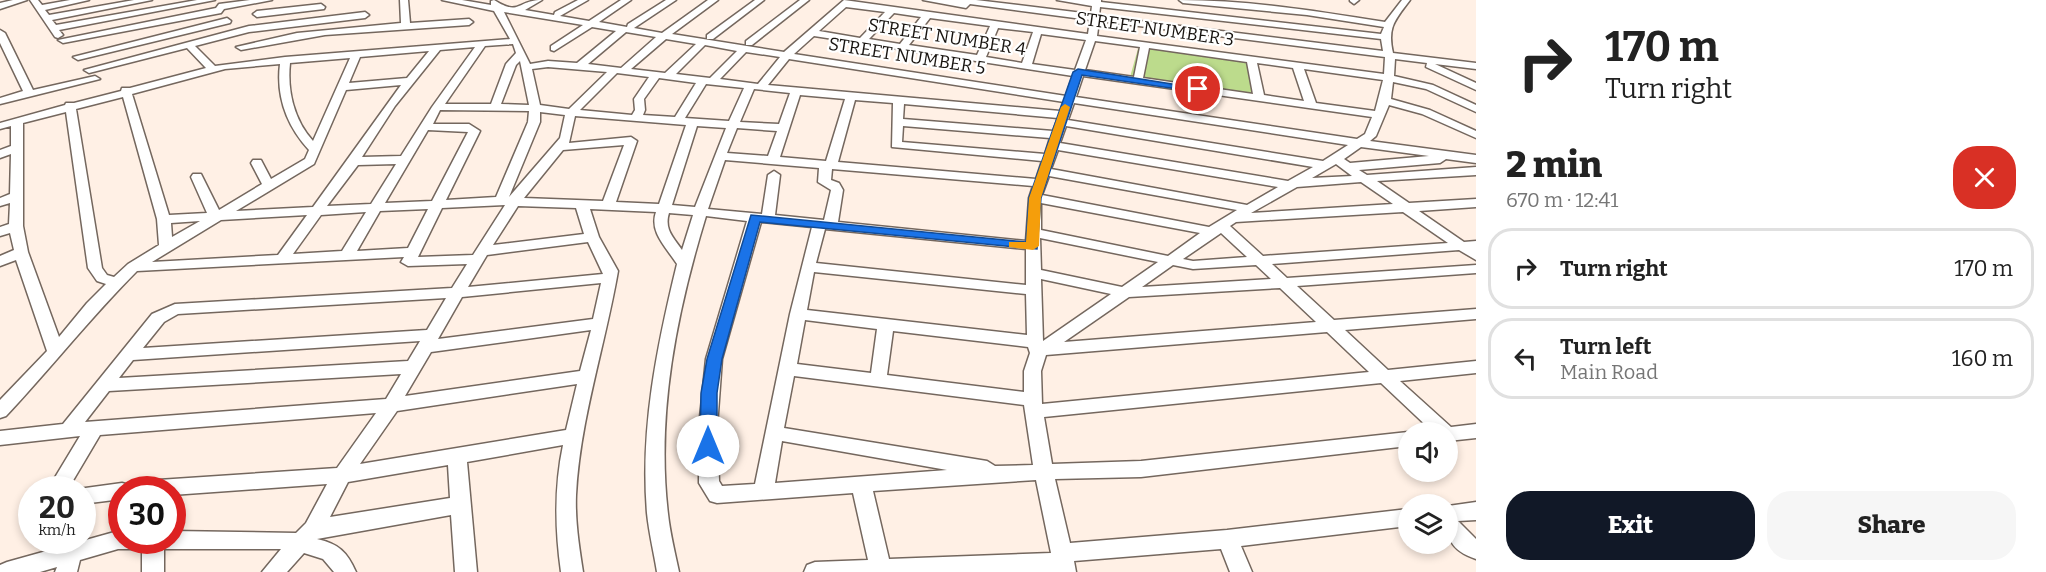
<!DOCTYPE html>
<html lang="en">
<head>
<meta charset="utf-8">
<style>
  body { margin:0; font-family:Bitter,serif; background:#f6f6f6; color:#222; height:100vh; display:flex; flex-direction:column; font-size:22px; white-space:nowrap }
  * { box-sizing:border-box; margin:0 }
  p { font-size:20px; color:#767676 }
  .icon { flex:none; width:33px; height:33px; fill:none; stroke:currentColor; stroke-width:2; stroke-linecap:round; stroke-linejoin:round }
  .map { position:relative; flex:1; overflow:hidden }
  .details { display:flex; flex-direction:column; background:#fff; width:570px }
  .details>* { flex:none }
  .top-card { background:#fff; color:#222; overflow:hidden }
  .buttons { position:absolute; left:1398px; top:422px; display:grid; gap:12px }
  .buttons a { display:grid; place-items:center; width:60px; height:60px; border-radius:50%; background:#fff; box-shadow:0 3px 9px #0003; font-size:30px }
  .speed { position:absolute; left:18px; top:476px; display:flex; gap:12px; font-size:30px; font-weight:700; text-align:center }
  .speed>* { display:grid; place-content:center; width:78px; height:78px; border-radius:50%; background:#fff; box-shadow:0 3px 9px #0003; line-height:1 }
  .speed small { font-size:15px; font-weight:400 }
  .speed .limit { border:9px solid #d22; background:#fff; color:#111 }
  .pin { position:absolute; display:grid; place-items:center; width:51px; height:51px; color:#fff; margin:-26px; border:3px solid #fff; border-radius:50%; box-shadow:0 2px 6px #0007 }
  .me { position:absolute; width:66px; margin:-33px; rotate:0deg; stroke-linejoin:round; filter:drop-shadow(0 0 4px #0008) }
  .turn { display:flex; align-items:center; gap:21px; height:126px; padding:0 30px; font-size:27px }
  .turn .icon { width:78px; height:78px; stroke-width:2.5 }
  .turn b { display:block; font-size:42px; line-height:51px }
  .round { display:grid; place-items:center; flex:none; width:63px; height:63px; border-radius:24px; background:#f6f6f6 }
  .headline { display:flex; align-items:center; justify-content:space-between; height:102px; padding:0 30px }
  h1 { font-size:36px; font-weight:800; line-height:45px }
  .button { display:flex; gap:12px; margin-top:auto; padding:12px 30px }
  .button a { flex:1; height:69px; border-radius:24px; background:#111827; color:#fff; font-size:24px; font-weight:800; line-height:69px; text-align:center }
  .button a+a { background:#f6f6f6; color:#222 }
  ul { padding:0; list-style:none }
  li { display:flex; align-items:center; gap:18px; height:81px; margin:0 12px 9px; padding:0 18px; border:3px solid #e0e0e0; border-radius:24px }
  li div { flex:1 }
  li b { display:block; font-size:22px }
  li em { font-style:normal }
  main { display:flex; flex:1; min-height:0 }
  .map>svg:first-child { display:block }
</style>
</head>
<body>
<main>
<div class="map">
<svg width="1476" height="572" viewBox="0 0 1476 572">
  <rect width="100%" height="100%" fill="#fff0e5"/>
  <polygon fill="#bcdb8c" points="1139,45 1247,60 1252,95 1130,77"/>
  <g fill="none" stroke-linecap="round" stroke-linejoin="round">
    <defs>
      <g id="minor">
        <polygon points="13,0 27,0 0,9 0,3"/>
        <polygon points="30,0 38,0 42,5 70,0 89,0 45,10 49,15 134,0 152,0 52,20 56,25 197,0 215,0 59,30 63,35 58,38 55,37"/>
        <polygon points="250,0 272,0 224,9 221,13 63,43 58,40 216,8 219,4"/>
        <polygon points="400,0 408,0 410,23 469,19 473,22 469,25 325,35 241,50 236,47 297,33 401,23"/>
        <path d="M442 0H462L491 5V1L494 0C521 17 516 0 542 0L525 10 554 15 555 12 578 0H588L560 16 589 21 621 0H631L599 22 627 27 628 24 666 0H676L634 28 662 33 708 0H718L672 34 784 52 844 0 1088 34 1090 20 970 4 966 8 923 0H976L1091 14 1092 6 1057 0H1101V2L1381 34 1384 27 1307 15 1183 3 1179 0C1248 0 1317 11 1385 22L1402 0H1410C1395 20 1387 27 1393 53L1476 63V69L1435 64 1476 83V90L1426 67 1427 63 1395 59 1394 76 1433 85 1476 105V112L1426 89 1393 82 1391 99 1430 110 1476 131V138L1422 114 1389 105 1376 136 1370 141 1476 155V163L1446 159 1440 163 1359 170 1367 175 1476 167V175L1377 181 1409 203 1476 199V207L1419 211 1464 242 1476 241V260L1459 250 1272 264 1287 278 1476 265V273L1297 286 1334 320 1476 309V319L1345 330 1388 370 1476 361V373L1400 381 1451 427 1476 424V438L1448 441V432H1433L1381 383 1044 417 1052 464 1141 461 1408 432H1409L1408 446 1141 477 1055 479 1070 543 1227 530 1408 509V526L1241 546 1252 572H1230L1221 549 1074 561 1076 572H804L807 565 815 562 868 560 853 493 717 503 710 501 699 483V427L706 359 747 221 706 216C677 311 656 413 668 514 670 533 675 553 679 572H657C654 553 649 533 647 513 640 429 657 346 677 264 666 247 649 232 656 212L590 209 599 237 618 271C605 346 580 419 576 495 575 521 579 546 583 572H561C555 529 554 488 563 445L467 462 477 572H455L451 515 317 539C339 544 347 552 356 572H334L323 559 304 553 287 572H262L281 549H164V572H142V549H118L80 560 77 572H55L57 567 40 572H0V565L7 562 118 531H122V540H172V531L296 533 306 523 327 484 172 495V489H133L136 483 143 481 337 468 376 413 100 435 68 489H48L80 436 0 445V431L63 424 152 314 175 304 452 288 467 264 408 266 401 262 404 257 137 271C91 317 51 368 6 416L0 418V400L47 351 16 260 0 266V256L14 250 10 233 0 236V227L9 224 10 203 0 206V198L10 194 11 154 0 158V150L11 146V126L0 129V123L65 105 66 103H74L121 91 122 88H130L206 68 187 48 89 73 84 70 249 26 365 12 369 15 365 18 249 32 195 46 215 66 285 57 510 39 494 11ZM846 7 885 12 860 38 819 31ZM1100 7 1381 39 1383 51 1099 16ZM504 12 583 25 551 46V50L554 51 592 27 616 31 577 63 548 61 530 64ZM894 13 921 17 900 44 869 39ZM930 18 990 26 977 55 909 45ZM1099 21 1385 57 1384 74 1097 36ZM998 28 1033 32 1022 63 986 57ZM626 32 656 37 621 68 588 64ZM1041 34 1086 40 1075 70 1032 64ZM814 36 1073 76 1066 96 794 54ZM666 39 696 44 665 73 631 69ZM1095 41 1140 47 1134 77 1085 70ZM513 44 516 53 506 64 491 104H445L485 46ZM705 45 737 51 710 78 676 74ZM475 47 432 107 401 156 362 157 395 106 440 50ZM1149 48 1247 62 1253 94 1143 78ZM429 51 407 78 349 83 360 57ZM746 52 780 57 758 84 720 79ZM350 58 313 141C294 120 287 91 290 63ZM789 59 1064 102 1060 111 768 85ZM520 61 529 105 501 104 516 65ZM1257 63 1293 68 1304 101 1264 95ZM280 64C276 97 287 126 309 150L305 159 271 179 261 160H253L251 163 262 184 219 210 201 174H193L191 177 207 213 169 215 132 94 225 69ZM548 67 607 72 569 109 540 105 532 69ZM1304 69 1383 80 1375 111 1316 103ZM617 73 649 77 634 99 635 110 632 115 580 110ZM1083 76 1372 117 1365 134 1357 139 1076 97ZM659 78 696 83 675 117 643 115 645 110 644 99ZM706 84 744 88 729 121 685 118ZM401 85 313 207 236 211 314 164 346 90ZM754 89 790 93 779 124 740 122ZM800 95 845 99 826 161 780 157ZM123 97 157 219 159 245 128 264 114 277 107 275 102 268 76 109ZM855 100 893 103 892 147 1042 161 1036 179 838 162ZM1074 103 1348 145 1323 161 1068 120ZM904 104 1058 118 1053 131 903 119ZM440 110 529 111 528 122 496 197 446 200 480 131 469 124H433ZM66 112 88 268 97 281 106 284 87 303 59 337 28 252 23 226V123ZM540 112 565 115 560 138 509 197 540 122ZM575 116 686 125 659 204 616 202 637 141 631 137 569 143ZM697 126 726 128 695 207 672 205ZM903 126 1050 138 1045 154 902 142ZM1066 126 1313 167 1288 181 1060 143ZM737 128 777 131 768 156 727 153ZM428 130 468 132 432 201 385 203ZM624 145 603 201 524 198 563 150ZM1361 147 1429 156 1350 163 1344 159ZM1058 150 1278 187 1247 205 1051 169ZM725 160 819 168 818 182 831 190 824 220 775 215 780 175 774 171 768 175 762 214 708 209ZM396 164 371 204 327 206 358 165ZM1336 164 1352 176 1312 178ZM832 169 1033 186 1029 198 1026 241 838 222 843 190 839 183 831 180ZM1049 176 1237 210 1209 227 1042 195ZM1361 182 1393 204 1251 213 1297 187ZM1041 203 1200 233 1168 256 1041 230ZM505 205 473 255 418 257 442 208ZM518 206 576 208 584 234 493 245ZM428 209 408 248 357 251 380 211ZM366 212 342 251 293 254 321 215ZM1403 212 1448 243 1263 256 1230 226 1236 222ZM669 213 693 215 682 250C673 237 664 229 669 213ZM307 215 278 255 152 262 221 220ZM200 221 172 237 171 223ZM761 222 812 227 790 314 755 484 722 486 719 481 717 427 722 359ZM825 229 1026 249V285L816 263ZM1221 233 1247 257 1193 261 1183 259ZM1040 238 1158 262 1122 287 1041 270ZM588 242 603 274 468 287 487 255ZM1173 265 1193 269 1256 265 1271 279 1142 287ZM814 272 1026 294 1027 335 807 310ZM1041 279 1111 294 1043 341ZM601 283 593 319 438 339 462 297ZM1280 288 1316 322 1064 342 1129 297ZM446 298 427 330 143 348 164 322 178 314ZM805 320 877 329 871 373 797 364ZM591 330 580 371 405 396 431 352ZM893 331 1028 347 1030 353 1024 371V392L887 375ZM1327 332 1369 372 1042 404 1041 371 1046 355ZM420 341 408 361 119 378 133 360ZM401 374 386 399 85 422 109 391ZM794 376 1024 405 1033 465 995 466 987 461 784 428ZM577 384 566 430 360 464 397 411ZM782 441 947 470 775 483ZM448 465 450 498 330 517 348 482ZM1036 480 1051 553 889 559 873 491Z"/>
        <polygon points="755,0 764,0 713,39 707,39 707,35"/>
        <polygon points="800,0 809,0 752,45 746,45 746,41"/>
        <polygon points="1359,0 1354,4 1350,1 1350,0"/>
        <polygon points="321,4 325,7 324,9 257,17 253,14 257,11"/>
        <polygon points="227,18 231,21 230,23 78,60 73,57"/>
        <polygon points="0,30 5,33 33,90 95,76 100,79 0,104 0,98 23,91 0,43"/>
        <polygon points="122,483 129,485 131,489 122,489 122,499 82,504 82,489 78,489"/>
        <path d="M1476 502V520L1458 521 1476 539V559C1445 548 1448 535 1448 506Z"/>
      </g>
    </defs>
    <use href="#minor" stroke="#74675e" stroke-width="3"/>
    <use href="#minor" fill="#fff" fill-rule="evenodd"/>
  </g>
  <polygon fill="#1a73e8" stroke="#114b97" stroke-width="1.5" points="1078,69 1203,89 1198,92 1082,75 1041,198 1037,249 760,222 722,359 717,393 717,446 714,450 702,450 700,446 701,393 707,359 751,215 1026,242 1029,198 1073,72"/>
  <polygon fill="#f59e0b" points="1065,104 1070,107 1041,198 1039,246 1033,250 1009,247 1009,242 1026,242 1029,198 1061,107"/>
  <g text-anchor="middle" stroke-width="4.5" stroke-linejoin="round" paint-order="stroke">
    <g font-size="18" fill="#181410" stroke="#fff">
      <text transform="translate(1155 29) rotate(8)" y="6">STREET NUMBER 3</text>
      <text transform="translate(947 37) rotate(9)" y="6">STREET NUMBER 4</text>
      <text transform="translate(907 56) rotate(9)" y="6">STREET NUMBER 5</text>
    </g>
  </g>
</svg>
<div class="buttons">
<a><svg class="icon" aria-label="sound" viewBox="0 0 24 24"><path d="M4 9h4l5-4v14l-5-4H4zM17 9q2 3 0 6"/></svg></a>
<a><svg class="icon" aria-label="layers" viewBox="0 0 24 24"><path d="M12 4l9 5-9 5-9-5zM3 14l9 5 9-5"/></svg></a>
</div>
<div class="speed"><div>20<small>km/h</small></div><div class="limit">30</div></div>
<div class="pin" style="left:1198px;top:89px;background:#d93025"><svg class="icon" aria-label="arrive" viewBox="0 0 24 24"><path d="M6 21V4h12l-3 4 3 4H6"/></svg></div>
<svg class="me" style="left:708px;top:446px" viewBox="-20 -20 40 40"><circle r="19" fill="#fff"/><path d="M0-13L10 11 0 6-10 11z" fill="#1a73e8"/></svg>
</div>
<section class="details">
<div class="top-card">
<div class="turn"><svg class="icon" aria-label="right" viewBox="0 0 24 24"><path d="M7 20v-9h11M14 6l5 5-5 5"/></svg><div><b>170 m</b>Turn right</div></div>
</div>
<div class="headline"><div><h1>2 min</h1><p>670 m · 12:41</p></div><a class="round" style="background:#d93025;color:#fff"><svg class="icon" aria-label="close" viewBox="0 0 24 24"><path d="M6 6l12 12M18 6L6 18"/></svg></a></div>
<ul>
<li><svg class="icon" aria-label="right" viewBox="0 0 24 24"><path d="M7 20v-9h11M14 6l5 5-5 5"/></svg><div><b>Turn right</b></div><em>170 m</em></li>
<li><svg class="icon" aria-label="left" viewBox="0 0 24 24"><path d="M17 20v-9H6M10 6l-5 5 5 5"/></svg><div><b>Turn left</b><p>Main Road</p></div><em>160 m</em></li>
</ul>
<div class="button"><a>Exit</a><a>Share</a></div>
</section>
</main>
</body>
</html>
